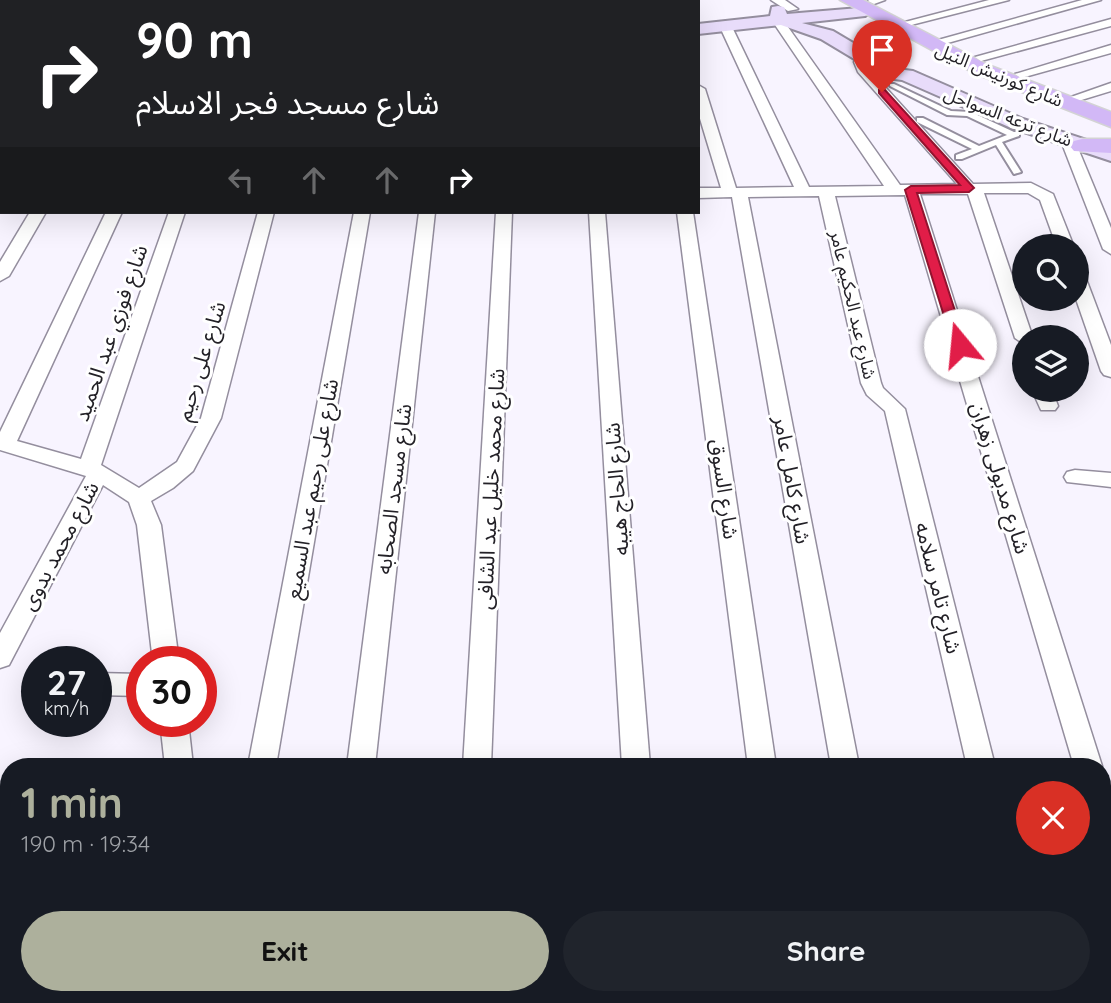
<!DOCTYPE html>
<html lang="en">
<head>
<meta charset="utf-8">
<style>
  body { margin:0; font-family:Quicksand,"Noto Sans Arabic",sans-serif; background:#20242c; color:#f1f3f6; height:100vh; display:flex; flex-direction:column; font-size:26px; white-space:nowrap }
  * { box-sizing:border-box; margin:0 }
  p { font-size:23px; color:#9ea1a6 }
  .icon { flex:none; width:38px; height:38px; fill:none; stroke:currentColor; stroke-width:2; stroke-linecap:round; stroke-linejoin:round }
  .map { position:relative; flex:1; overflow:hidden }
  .details { position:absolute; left:0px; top:758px; width:1111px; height:247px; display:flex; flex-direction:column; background:#171b24; border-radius:28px 28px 0 0; box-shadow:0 7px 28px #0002 }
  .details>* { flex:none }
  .top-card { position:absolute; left:0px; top:0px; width:700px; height:214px; box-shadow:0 7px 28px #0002; background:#202124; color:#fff; overflow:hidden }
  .fabs { position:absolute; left:1012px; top:234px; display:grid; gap:14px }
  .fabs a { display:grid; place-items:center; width:77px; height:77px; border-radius:50%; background:#171b24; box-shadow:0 7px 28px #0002; font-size:35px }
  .speed { position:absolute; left:21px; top:646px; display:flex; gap:14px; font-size:35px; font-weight:700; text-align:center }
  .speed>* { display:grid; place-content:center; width:91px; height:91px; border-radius:50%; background:#171b24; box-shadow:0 7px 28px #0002; line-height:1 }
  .speed small { font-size:18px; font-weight:400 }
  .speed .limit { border:10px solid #d22; background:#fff; color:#111 }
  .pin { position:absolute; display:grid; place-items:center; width:60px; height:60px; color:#fff; margin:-72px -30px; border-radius:50% 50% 50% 0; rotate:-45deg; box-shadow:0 0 7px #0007 }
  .pin .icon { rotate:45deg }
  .me { position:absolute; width:77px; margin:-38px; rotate:343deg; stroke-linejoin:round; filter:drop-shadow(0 0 5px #0008) }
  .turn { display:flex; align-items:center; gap:24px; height:147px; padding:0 21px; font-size:32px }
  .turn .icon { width:91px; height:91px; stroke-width:2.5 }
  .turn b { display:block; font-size:49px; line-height:60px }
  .lanes { display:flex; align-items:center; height:66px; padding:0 21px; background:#0003; justify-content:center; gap:35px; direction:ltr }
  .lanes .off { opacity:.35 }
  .round { display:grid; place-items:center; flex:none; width:74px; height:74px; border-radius:37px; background:#20242c }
  .head { display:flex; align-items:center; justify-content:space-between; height:119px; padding:0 21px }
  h1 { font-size:42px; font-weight:700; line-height:52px; color:#adb09c }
  .action { display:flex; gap:14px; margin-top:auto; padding:14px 21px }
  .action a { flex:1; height:80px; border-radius:42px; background:#adb09c; color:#111; font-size:28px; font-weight:700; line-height:80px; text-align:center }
  .action a+a { background:#20242c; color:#f1f3f6 }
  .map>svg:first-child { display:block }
</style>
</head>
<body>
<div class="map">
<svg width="1111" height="1003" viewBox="0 0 1111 1003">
  <rect width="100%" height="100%" fill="#f8f4ff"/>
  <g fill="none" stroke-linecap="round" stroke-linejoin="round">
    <defs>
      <polygon id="service" points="890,84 894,84 951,111 971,112 1014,132 1019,132 1019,136 1002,142 1021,172 1014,174 996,145 962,159 956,159 956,155 972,149 917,122 917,118 923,118 979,146 1007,135 967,116 947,115 890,86"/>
      <g id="minor">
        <polygon points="35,0 47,0 34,2"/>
        <rect x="88" y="0" width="12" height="2"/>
        <polygon points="149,0 161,0 149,2"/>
        <polygon points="210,0 243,0 209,2"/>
        <polygon points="771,0 785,0 798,9 788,11"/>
        <polygon points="885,0 874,4 868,1 869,0"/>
        <polygon points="989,0 1009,0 911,25 905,22"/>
        <polygon points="1082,0 1101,0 944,44 938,40"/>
        <polygon points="779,19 783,20 900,185 957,184 858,72 854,62 858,53 866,53 868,68 973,184 1031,183 1053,194 1074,247 1057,247 1040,200 1028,193 984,193 1033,338 1024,338 1024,344 1015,338 968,194 920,194 1102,766 1074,766 905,195 835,196 881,383 883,388 905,409 995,766 967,766 885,411 867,395 861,383 819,196 748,197 859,766 831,766 732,197 698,198 698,188 721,188 698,112 698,85 705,89 736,188 794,187 720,27 722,25 732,27 809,187 884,186 773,22"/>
        <polygon points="1111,19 1111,26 981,61 975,57"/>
        <polygon points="2,40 2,49 0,50 0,41"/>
        <polygon points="1111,45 1111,53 1021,78 1015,74"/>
        <polygon points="2,77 2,87 0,88 0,78"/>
        <polygon points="1111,83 1111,91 1078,101 1071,97"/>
        <polygon points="1068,137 1075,141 1111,228 1111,254 1103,249 1061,141"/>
        <polygon points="0,160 2,160 0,170"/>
        <polygon points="30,212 46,212 9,276 0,281 0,262"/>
        <polygon points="106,212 122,212 17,441 81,459 169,212 185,212 101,465 139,488 177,462 201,418 258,212 274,212 221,418 193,471 173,488 151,501 161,525 179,662 153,662 137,525 129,502 103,485 9,665 0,668 0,633 86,476 0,450 0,432"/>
        <polygon points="354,212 370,212 276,766 248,766"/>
        <polygon points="419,212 435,212 375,766 347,766"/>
        <polygon points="496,212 512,212 491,766 463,766"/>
        <polygon points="589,212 605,212 650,766 622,766"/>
        <polygon points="677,212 693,212 776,766 748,766"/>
        <polygon points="1076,271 1085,276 1111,345 1111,377 1104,375 1101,371 1076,299"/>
        <polygon points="1032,390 1052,390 1058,406 1055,410 1041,410"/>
        <polygon points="1075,470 1111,473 1111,487 1067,482 1064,477 1067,472"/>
        <polygon points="96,673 142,674 142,696 96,695"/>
        <polygon points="160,721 188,721 193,766 165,766"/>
        <polygon points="1102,802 1111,805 1111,857 1102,854"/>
        <rect x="0" y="824" width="9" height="28"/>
        <polygon points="9,991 9,996 41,996 38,1003 4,1003"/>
        <polygon points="181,996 215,996 213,1003 179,1003"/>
        <polygon points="398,996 432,996 431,1003 397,1003"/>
        <rect x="584" y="996" width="34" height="7"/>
        <rect x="692" y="996" width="34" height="7"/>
        <polygon points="769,996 803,996 804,1003 770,1003"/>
        <polygon points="872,996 926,996 929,1003 875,1003"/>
        <polygon points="1019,996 1053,996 1055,1003 1021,1003"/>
      </g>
      <g id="secondary">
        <polygon points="778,6 784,7 787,14 871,7 873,11 865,16 802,23 833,31 897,69 913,71 1023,119 1111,148 1111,161 1009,127 902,80 886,78 821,39 781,25 698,34 698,24 770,16 772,7"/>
        <rect x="0" y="64" width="2" height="12"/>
      </g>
      <g id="primary">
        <polygon points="840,0 863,0 988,65 1111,112 1111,127 974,73"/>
        <polygon points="1082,139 1111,139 1111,153 1074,151 1070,146 1074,141"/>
      </g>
    </defs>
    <use href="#service" stroke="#948e9e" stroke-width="4"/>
    <use href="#minor" stroke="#948e9e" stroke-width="3"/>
    <use href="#secondary" stroke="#948e9e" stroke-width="4"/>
    <use href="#primary" stroke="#d3d3d4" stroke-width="3"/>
    <use href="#service" fill="#fff" fill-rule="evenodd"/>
    <use href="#minor" fill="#fff" fill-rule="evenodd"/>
    <use href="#secondary" fill="#e8dcfa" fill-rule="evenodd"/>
    <use href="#primary" fill="#d2b8f6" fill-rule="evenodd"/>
  </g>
  <polygon fill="#e11d48" stroke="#92132f" stroke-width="2" points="879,90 885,90 974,188 969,192 917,193 966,345 964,348 960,349 953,345 905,190 911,186 960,185 879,93"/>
  <g text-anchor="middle" stroke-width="6" stroke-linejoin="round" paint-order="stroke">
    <g font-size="18" fill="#232127" stroke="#fff">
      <text transform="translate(999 75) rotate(23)" y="6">شارع كورنيش النيل</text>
      <text transform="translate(1008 117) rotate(21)" y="6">شارع ترعه السواحل</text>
      <text transform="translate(853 305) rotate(77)" y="6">شارع عبد الحكيم عامر</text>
    </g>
    <g font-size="21" fill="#232127" stroke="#fff">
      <text transform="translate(111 333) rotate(-71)" y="7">شارع فوزي عبد الحميد</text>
      <text transform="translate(201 361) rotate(-73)" y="7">شارع على رحيم</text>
      <text transform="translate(1000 478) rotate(73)" y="7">شارع مدبولى زهران</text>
      <text transform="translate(792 480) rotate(80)" y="7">شارع كامل عامر</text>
      <text transform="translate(312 489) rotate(-80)" y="7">شارع على رحيم عبد السميع</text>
      <text transform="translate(394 489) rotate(-83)" y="7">شارع مسجد الصحابه</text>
      <text transform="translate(491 489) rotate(-87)" y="7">شارع محمد خليل عبد الشافى</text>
      <text transform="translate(617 489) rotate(-94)" y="7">شارع الحاج هيبه</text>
      <text transform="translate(724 489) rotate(82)" y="7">شارع السوق</text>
      <text transform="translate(60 546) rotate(-62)" y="7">شارع محمد بدوى</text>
      <text transform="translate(938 588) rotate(76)" y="7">شارع تامر سلامه</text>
    </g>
  </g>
</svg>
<div class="fabs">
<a><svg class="icon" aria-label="search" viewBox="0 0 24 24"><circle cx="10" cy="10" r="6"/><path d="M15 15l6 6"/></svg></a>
<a><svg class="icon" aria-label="layers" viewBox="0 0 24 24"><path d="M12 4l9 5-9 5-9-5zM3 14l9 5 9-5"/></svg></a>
</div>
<div class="speed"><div>27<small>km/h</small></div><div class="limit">30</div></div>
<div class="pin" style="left:882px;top:92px;background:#d93025"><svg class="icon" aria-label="arrive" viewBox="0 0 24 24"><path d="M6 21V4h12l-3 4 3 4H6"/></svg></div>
<svg class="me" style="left:960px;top:345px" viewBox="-20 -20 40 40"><circle r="19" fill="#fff"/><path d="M0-13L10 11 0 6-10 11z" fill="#e11d48"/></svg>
<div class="top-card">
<div class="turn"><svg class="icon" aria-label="right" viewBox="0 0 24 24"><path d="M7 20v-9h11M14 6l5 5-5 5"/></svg><div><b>90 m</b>شارع مسجد فجر الاسلام</div></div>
<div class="lanes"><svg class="icon off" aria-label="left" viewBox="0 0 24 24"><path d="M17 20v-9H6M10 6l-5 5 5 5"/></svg><svg class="icon off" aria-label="ahead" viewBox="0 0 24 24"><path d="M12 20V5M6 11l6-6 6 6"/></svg><svg class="icon off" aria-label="ahead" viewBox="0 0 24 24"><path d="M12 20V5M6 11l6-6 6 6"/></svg><svg class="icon" aria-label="right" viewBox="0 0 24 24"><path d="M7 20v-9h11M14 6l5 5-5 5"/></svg></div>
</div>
<section class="details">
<div class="head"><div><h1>1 min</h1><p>190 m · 19:34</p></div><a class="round" style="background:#d93025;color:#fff"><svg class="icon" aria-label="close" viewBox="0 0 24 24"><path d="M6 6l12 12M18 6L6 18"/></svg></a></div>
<div class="action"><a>Exit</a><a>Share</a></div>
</section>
</div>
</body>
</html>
